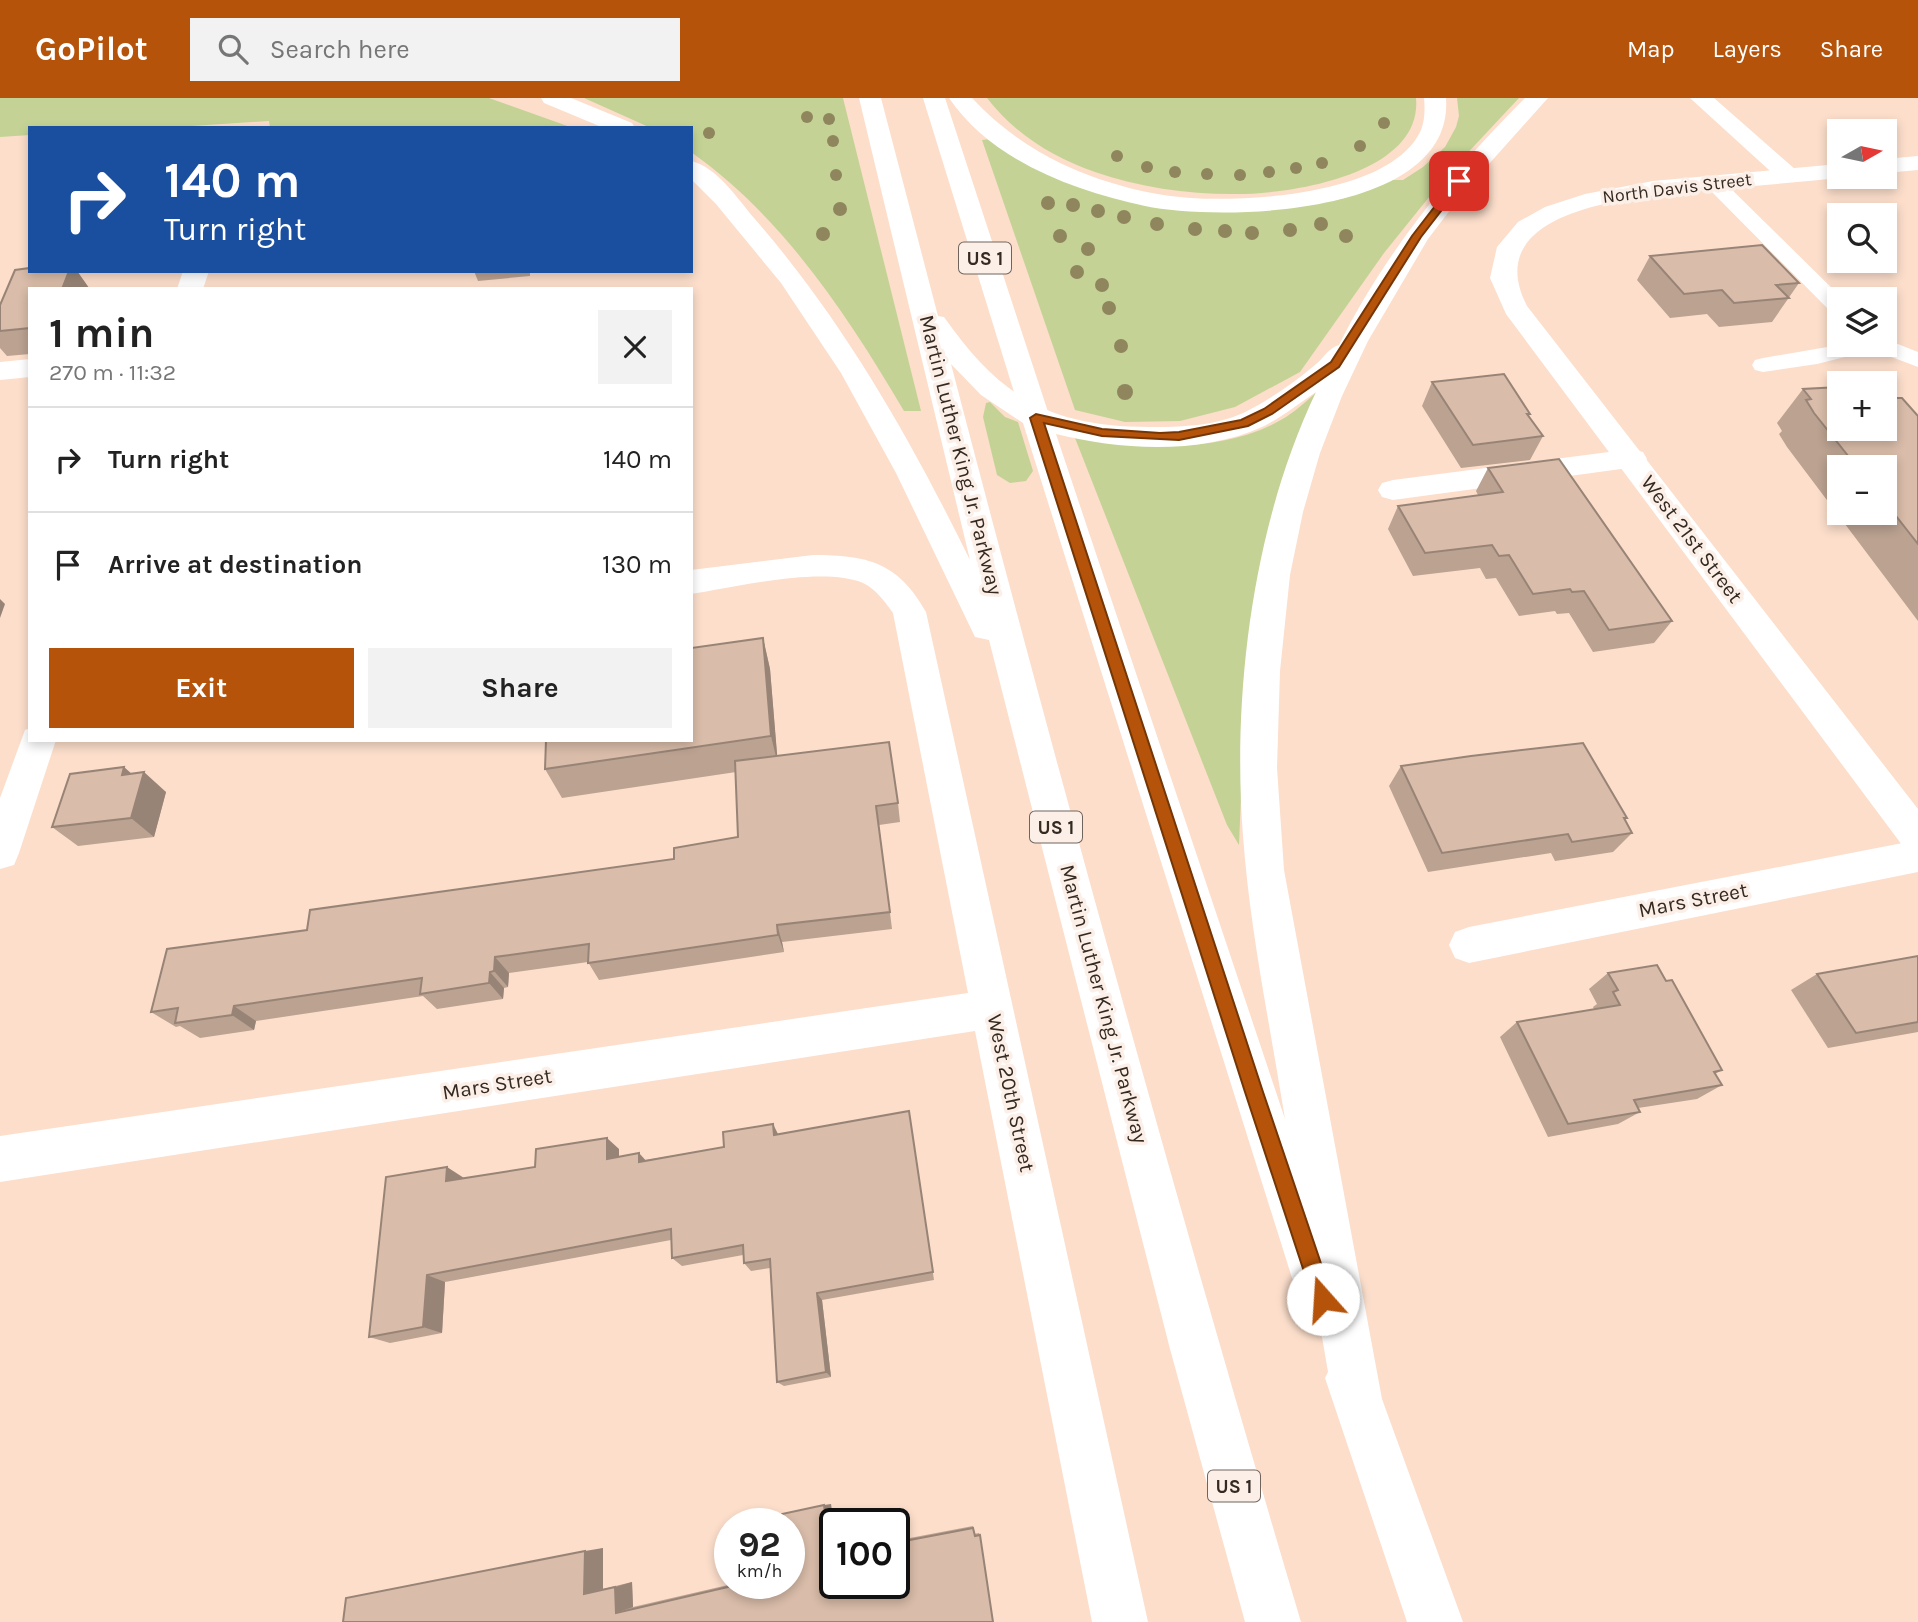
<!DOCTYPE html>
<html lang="en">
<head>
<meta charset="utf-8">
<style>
  body { margin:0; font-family:Karla,sans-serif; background:#f2f2f2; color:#222; height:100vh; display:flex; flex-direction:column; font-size:26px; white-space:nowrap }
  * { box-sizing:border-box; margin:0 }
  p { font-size:23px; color:#767676 }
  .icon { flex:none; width:38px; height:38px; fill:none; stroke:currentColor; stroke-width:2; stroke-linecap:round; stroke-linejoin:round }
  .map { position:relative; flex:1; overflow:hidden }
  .side { position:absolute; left:28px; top:189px; width:665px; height:455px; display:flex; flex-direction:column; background:#fff; border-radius:0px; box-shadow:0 4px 10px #0003 }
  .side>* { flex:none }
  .top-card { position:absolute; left:28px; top:28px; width:665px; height:147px; border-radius:0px; box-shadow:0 4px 10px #0003; background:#1a4fa0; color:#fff; overflow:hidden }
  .needle { width:46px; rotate:81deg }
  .fabs { position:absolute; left:1827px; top:21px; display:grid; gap:14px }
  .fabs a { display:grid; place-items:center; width:70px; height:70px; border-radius:0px; background:#fff; box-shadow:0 4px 10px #0003; font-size:35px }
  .speed { position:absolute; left:714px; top:1410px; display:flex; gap:14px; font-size:35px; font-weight:700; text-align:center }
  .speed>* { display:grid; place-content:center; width:91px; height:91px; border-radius:50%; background:#fff; box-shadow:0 4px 10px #0003; line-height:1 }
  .speed small { font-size:18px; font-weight:400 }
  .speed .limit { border:4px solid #111; border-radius:10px; background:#fff; color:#111 }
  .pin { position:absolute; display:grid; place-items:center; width:60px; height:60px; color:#fff; margin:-30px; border-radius:14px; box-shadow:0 4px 10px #0006 }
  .me { position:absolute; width:77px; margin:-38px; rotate:341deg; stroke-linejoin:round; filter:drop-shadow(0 0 5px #0008) }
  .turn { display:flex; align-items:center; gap:24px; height:147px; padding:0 21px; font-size:32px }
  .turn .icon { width:91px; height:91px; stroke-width:2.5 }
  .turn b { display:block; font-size:49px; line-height:60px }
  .round { display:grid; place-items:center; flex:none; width:74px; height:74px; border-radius:0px; background:#f2f2f2 }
  .head { display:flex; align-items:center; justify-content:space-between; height:119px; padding:0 21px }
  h1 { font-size:42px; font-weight:700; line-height:52px }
  .button { display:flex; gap:14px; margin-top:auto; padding:14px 21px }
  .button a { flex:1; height:80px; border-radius:0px; background:#b45309; color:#fff; font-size:28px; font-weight:700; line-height:80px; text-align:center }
  .button a+a { background:#f2f2f2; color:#222 }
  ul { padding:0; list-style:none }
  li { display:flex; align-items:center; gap:21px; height:105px; padding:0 21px; border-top:2px solid #e0e0e0 }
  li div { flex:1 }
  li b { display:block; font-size:26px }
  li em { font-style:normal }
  header { display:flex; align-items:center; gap:42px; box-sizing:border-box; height:98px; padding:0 35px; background:#b45309; color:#fff }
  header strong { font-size:33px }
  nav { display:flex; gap:38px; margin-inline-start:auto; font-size:24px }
  .search { width:490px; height:63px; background:#f2f2f2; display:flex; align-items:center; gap:18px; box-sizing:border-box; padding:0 24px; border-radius:0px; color:#767676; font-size:26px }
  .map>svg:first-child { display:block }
</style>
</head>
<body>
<header>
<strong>GoPilot</strong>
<div class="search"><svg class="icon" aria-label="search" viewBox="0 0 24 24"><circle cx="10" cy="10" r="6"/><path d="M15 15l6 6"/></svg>Search here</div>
<nav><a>Map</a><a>Layers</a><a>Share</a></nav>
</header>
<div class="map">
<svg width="1918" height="1524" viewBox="0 0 1918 1524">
  <rect width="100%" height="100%" fill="#fcdecb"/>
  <g fill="#c4d395">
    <polygon points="0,0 489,0 573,30 270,30 269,23 161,30 30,30 30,37 0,39"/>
    <path d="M584 0H843L921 313H904C848 218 783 119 691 54V30H651Z"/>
    <path d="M987 0H1416C1423 77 1287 97 1232 96 1186 96 1138 89 1095 74 1052 59 1015 36 987 0Z"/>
    <polygon points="1457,0 1519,0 1446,78 1384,155 1300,274 1235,309 1180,323 1125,324 1075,312 982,42 991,41 1118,99 1305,108 1345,100 1392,82 1403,82 1423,69 1445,49 1456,29 1459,18"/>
    <path d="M1320 291 1241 698 1239 747 1227 727 1075 340C1143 349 1224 357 1286 319 1298 311 1309 301 1320 291Z"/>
    <polygon points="990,304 1005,319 1018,324 1033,373 1026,383 1010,385 997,377 983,319 986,305"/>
  </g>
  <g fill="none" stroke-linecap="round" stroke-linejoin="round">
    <g fill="#fff" fill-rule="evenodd">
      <polygon points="1713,78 1720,80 1843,201 1839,201 1839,215 1831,214 1706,88 1703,84 1706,80"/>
      <polygon points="1885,241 1918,254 1918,269 1873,252 1817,266 1763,274 1755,272 1752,267 1755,262 1763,260 1839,247 1885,247"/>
    </g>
    <g fill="#fff" fill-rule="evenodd">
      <polygon points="1690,0 1714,0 1796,72 1800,77 1796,82 1780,82"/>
      <polygon points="183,173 209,173 203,191 177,191"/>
      <polygon points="30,261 30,279 0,282 0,264"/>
      <polygon points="1632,351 1643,354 1647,361 1643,368 1393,402 1382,399 1378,392 1382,385 1393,382"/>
      <path d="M813 457C867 457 898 464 926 514L1148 1524H1092L975 933 0 1084V1038L968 895 893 515C885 504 876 491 863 485 823 468 735 489 691 496V472Z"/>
      <polygon points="30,630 30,642 56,642 19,755 14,767 0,771 0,700 25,632"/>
      <polygon points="1918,742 1918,774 1469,865 1455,860 1449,847 1455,834 1469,829"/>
    </g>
    <g fill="#fff" fill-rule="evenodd">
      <polygon points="1918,58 1918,72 1885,75 1885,61"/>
      <path d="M1839 66V79H1844L1839 80C1798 84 1757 88 1716 91 1654 97 1474 105 1527 208L1918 711V756L1905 751 1506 216 1490 180 1497 149 1518 124 1545 109 1585 96 1653 83Z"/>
    </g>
    <polygon fill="#fff" fill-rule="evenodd" points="923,0 945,0 1050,320 1046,327 1036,329 1026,327 1022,320"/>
    <g fill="#fff" fill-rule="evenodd">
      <polygon points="541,0 571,0 632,25 635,30 604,30 544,5"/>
      <path d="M859 0H881L938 218 944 219C1002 302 1054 330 1155 329 1186 329 1221 327 1249 312 1272 300 1295 284 1315 267 1323 261 1329 249 1339 247 1385 154 1452 73 1525 0H1548L1463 95 1428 141 1368 243 1342 298 1320 355 1303 414 1290 477 1280 573 1277 670 1284 772 1382 1301 1463 1524H1407L1325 1280 1328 1274 1316 1204 1299 1197 1292 1180 1023 325 981 297 951 266C1061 687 1177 1107 1301 1524H1245L1170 1251 989 542 975 539 896 375 841 275 781 185 716 106 691 81V63C717 69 737 100 754 120 843 222 910 340 970 462ZM1316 294C1253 426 1232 594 1243 738 1250 833 1270 927 1285 1021L1056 336C1120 352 1200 357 1262 329 1281 320 1298 306 1316 294Z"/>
      <path d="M949 0H972C1010 41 1058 69 1112 85 1137 93 1164 98 1190 100 1251 104 1392 96 1421 32 1425 22 1425 10 1424 0H1446C1455 118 1223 124 1145 108 1074 93 992 63 949 0Z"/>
    </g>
  </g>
  <g fill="#8f865e">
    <circle cx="807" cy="19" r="6"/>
    <circle cx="829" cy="21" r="6"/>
    <circle cx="1384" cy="25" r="6"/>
    <circle cx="709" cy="35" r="6"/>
    <circle cx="833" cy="43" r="6"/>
    <circle cx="1360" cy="48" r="6"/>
    <circle cx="1117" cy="58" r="6"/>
    <circle cx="1322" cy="65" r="6"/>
    <circle cx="1147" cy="69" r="6"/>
    <circle cx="1296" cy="70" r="6"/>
    <circle cx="1175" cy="74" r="6"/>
    <circle cx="1269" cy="74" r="6"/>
    <circle cx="1207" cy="76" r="6"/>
    <circle cx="836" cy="77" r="6"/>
    <circle cx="1240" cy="77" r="6"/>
    <circle cx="1048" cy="105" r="7"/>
    <circle cx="1073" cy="107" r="7"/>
    <circle cx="840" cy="111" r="7"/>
    <circle cx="1098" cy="113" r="7"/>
    <circle cx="1124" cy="119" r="7"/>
    <circle cx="1157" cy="126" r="7"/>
    <circle cx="1321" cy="126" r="7"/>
    <circle cx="1195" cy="131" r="7"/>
    <circle cx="1290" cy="132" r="7"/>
    <circle cx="1225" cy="133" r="7"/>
    <circle cx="1252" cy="135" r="7"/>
    <circle cx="823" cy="136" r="7"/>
    <circle cx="1060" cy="138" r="7"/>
    <circle cx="1346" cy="138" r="7"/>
    <circle cx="1088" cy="151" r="7"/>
    <circle cx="1077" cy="174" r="7"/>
    <circle cx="1102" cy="187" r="7"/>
    <circle cx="1109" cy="210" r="7"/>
    <circle cx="1121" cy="248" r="7"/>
    <circle cx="1125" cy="294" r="8"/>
  </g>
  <g fill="#bba291" fill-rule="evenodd">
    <polygon points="1650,158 1799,185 1772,224 1719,229 1707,216 1670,220 1637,182"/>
    <polygon points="30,173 77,173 89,190 30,191 30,256 7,258 0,250 0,207"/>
    <polygon points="474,173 530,173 530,178 478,183"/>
    <polygon points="1432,284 1530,316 1529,318 1543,338 1530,362 1461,370 1422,308"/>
    <path d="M1803 291 1896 300 1918 318V523L1787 349 1779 336 1782 333 1777 325ZM1839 369H1885V415H1839Z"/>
    <polygon points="1488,370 1672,523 1654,545 1593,554 1569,515 1557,516 1555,513 1519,518 1496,480 1486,481 1480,470 1413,478 1388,431 1398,408 1478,397 1476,393"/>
    <polygon points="763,540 770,571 777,658 898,705 900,724 879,727 892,831 782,844 784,854 599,882 588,864 509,875 508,889 504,890 503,901 437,911 423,898 256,923 254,932 200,940 180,928 176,929 151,914 307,832 674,761 738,739 736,674 562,700 545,671"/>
    <polygon points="1401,668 1627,720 1625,722 1632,735 1613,754 1555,763 1551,755 1428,774 1389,688"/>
    <polygon points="132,676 166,694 154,739 78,748 52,729"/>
    <polygon points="1918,858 1918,934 1828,950 1791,892 1817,876"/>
    <polygon points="1608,875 1666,883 1722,972 1715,976 1722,987 1697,1001 1638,1010 1640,1014 1618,1026 1548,1039 1500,939 1517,924 1594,911 1593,909 1597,906 1589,891"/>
    <polygon points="909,1013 934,1182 822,1202 831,1279 784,1288 777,1284 770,1170 751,1173 744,1165 743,1157 682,1168 672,1160 671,1142 445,1184 442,1235 390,1245 369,1239 464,1080 535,1069 619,1051 619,1058 646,1062 724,1049 778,1036"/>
    <polygon points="831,1406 835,1442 835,1486 894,1486 894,1443 973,1428 974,1436 979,1435 980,1437 993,1524 343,1524 603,1450 603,1491 632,1484 633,1509 728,1487"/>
  </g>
  <g fill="#988476">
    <polygon points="69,173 77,173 89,190 89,191 62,191"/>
    <polygon points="0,501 5,506 0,520"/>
    <polygon points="763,540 770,571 778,667 771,638"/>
    <polygon points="124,669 141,684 144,674 166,694 154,739 131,720 122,677"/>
    <polygon points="777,827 782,844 784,854 778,837"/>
    <polygon points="495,859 509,875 508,889 494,873"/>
    <polygon points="490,874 504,890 503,901 489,885"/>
    <polygon points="234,908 256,923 254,932 232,917"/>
    <polygon points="773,1026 779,1038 774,1037"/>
    <polygon points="607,1040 619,1051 619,1072 607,1061"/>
    <polygon points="639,1055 649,1066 639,1064"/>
    <polygon points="447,1069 464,1080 446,1083"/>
    <polygon points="427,1177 445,1184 442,1235 423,1229"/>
    <polygon points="817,1195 822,1202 831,1279 826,1274"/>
    <polygon points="831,1406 835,1448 829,1450 824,1407"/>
    <polygon points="835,1448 835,1455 832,1456 831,1450"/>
    <polygon points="603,1450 603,1491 584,1496 585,1453"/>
    <polygon points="632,1484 633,1509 616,1515 615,1489"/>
  </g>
  <g fill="#d9bca9" stroke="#988476" stroke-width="2">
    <polygon points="1762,147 1799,185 1776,187 1789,200 1734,205 1722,192 1684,196 1650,158"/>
    <polygon points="30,170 30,173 69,173 62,191 30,191 30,230 0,233 0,207 15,172"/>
    <polygon points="1504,276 1530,316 1527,316 1543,338 1473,347 1432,284"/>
    <polygon points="1885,287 1896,300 1902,300 1918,318 1918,446 1885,404 1885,369 1857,369 1814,315 1806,302 1811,301 1803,291 1839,289 1839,331 1885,331"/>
    <polygon points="1559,361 1672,523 1609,532 1584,493 1572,494 1570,491 1533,496 1509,457 1499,458 1492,447 1425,455 1398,408 1503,394 1488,370"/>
    <polygon points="763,540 771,638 545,671 546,642 691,642 691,550"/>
    <polygon points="889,644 898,705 876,708 890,814 777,827 778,837 588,865 589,846 495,859 494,873 490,874 489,885 420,896 422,880 234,908 232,917 175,925 178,910 151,914 167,851 307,832 310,812 674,761 674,750 738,739 735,663"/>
    <polygon points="1583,645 1627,720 1624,720 1632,735 1572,744 1568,736 1442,755 1401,668 1471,658"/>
    <polygon points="124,669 122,677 144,674 131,720 52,729 70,676"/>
    <polygon points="1918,858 1918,924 1856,935 1817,876"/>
    <polygon points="1657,867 1666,883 1672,882 1722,972 1714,974 1722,987 1634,1002 1640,1014 1568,1026 1517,924 1620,907 1613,894 1618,892 1608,875"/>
    <polygon points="909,1013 933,1174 817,1195 826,1274 777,1284 770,1161 744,1165 743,1147 672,1160 671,1131 427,1177 423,1229 369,1239 386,1079 447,1069 446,1083 535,1069 536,1051 607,1040 607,1061 639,1055 639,1064 724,1049 723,1034 773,1026 774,1037"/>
    <polygon points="824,1407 829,1450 831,1450 832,1456 835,1456 835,1486 894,1486 894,1445 973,1430 975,1438 980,1437 993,1524 343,1524 346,1500 585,1453 584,1496 615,1489 616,1515 728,1489 726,1463 730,1462 730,1486 789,1486 789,1426 783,1426 782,1416"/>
  </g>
  <polygon fill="#b45309" stroke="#753606" stroke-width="2" points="1456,81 1464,83 1421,139 1339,269 1272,316 1248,328 1179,342 1102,338 1044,325 1263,994 1333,1201 1330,1208 1323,1211 1316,1208 1313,1201 1245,994 1030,320 1036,316 1102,331 1160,335 1179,334 1241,322 1264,311 1331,264 1412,138"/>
  <g text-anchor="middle" stroke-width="7" stroke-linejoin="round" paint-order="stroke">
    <g font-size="18" fill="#352a22" stroke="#fbefe8">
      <text transform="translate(1677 90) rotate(-7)" y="6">North Davis Street</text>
    </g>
    <g fill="#fbefe8" stroke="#70655d" stroke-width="2">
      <rect x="959" y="144.5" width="52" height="31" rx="5"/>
      <rect x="1030" y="713.5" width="52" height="31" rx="5"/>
      <rect x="1208" y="1372.5" width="52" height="31" rx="5"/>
    </g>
    <g font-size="19" font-weight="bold" fill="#352a22">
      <text x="985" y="167">US 1</text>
      <text x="1056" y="736">US 1</text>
      <text x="1234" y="1395">US 1</text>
    </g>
    <g font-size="21" fill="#352a22" stroke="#fbefe8">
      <text transform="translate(961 357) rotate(76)" y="7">Martin Luther King Jr. Parkway</text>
      <text transform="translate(1692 441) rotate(53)" y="7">West 21st Street</text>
      <text transform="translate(1693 802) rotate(-11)" y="7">Mars Street</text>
      <text transform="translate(1104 906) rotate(75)" y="7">Martin Luther King Jr. Parkway</text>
      <text transform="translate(497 986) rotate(-9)" y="7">Mars Street</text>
      <text transform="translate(1011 995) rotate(78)" y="7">West 20th Street</text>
    </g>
  </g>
</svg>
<div class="fabs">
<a><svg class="needle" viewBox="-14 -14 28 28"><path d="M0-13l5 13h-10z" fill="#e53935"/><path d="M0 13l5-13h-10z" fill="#767676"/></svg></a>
<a><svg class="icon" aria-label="search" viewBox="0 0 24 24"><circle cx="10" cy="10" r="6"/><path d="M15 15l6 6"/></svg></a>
<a><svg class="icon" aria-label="layers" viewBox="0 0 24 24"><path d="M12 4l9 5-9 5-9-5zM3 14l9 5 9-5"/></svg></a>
<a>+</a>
<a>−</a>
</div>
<div class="speed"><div>92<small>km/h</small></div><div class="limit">100</div></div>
<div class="pin" style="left:1459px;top:83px;background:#d93025"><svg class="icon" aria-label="arrive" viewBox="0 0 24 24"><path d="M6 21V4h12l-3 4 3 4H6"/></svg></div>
<svg class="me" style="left:1323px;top:1201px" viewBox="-20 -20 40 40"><circle r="19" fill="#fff"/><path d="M0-13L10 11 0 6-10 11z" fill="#b45309"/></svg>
<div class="top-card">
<div class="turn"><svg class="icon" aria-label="right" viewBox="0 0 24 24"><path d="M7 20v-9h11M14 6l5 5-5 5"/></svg><div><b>140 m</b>Turn right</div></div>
</div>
<section class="side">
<div class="head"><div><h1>1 min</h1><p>270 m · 11:32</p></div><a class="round"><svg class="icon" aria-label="close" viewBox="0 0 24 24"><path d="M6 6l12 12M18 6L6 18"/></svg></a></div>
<ul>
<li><svg class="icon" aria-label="right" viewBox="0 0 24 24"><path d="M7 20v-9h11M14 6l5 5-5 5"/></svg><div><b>Turn right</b></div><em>140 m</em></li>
<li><svg class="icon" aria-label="arrive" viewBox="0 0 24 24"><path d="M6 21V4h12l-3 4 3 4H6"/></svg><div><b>Arrive at destination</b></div><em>130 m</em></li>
</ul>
<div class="button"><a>Exit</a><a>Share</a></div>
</section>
</div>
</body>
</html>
